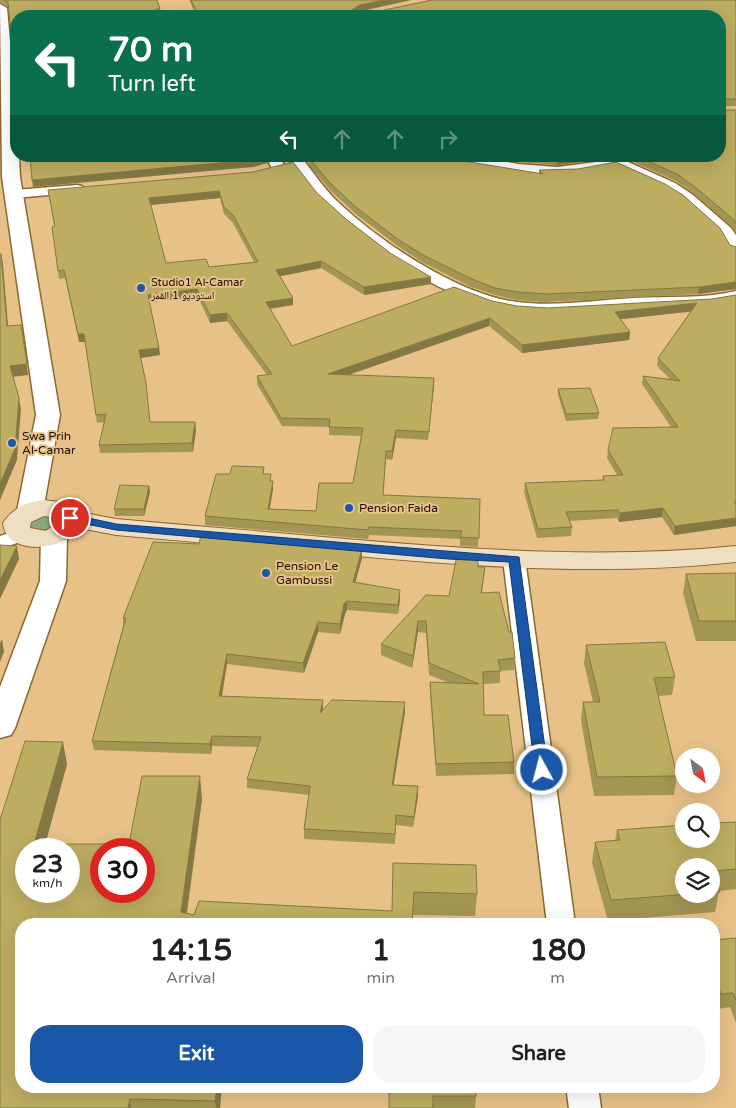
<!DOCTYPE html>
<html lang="en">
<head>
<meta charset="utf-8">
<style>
  body { margin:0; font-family:"Varela Round","Noto Naskh Arabic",sans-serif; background:#f6f6f6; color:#202124; height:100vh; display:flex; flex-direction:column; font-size:19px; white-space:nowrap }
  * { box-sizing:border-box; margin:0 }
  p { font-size:16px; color:#757577 }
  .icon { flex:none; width:28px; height:28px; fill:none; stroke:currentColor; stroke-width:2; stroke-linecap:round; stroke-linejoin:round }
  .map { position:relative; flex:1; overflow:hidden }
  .drawer { position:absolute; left:15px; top:918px; width:705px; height:175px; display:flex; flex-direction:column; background:#fff; border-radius:20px; box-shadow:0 5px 20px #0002 }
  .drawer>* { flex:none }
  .top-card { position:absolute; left:10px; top:10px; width:716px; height:152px; border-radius:20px; box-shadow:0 5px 20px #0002; background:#0b6e4f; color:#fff; overflow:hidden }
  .needle { width:32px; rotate:148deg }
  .fabs { position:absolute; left:675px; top:748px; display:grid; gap:10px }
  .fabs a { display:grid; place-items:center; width:45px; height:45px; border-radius:50%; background:#fff; box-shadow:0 5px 20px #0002; font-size:25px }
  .speed { position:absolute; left:15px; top:838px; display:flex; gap:10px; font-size:25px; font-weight:700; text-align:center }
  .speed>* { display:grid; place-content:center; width:65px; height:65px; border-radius:50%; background:#fff; box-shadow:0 5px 20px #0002; line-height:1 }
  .speed small { font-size:12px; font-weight:400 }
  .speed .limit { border:8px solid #d22; background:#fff; color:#111 }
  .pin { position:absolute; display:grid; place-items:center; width:42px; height:42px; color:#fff; margin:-21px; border:2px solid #fff; border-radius:50%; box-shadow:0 1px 5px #0007 }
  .me { position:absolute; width:55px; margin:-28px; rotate:353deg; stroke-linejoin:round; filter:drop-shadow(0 0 4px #0008) }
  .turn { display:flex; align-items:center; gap:18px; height:105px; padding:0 15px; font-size:22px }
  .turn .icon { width:65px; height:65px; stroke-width:2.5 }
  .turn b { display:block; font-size:35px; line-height:42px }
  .lanes { display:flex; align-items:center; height:48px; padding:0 15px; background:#0003; justify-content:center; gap:25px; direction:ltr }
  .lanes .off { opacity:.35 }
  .eta { display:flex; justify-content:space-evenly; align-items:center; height:85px; text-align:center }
  .eta b { font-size:30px; font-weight:700; line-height:35px }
  .primary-button { display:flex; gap:10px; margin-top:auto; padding:10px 15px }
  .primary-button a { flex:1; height:58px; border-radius:20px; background:#1a57a8; color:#fff; font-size:20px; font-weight:700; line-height:58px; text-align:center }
  .primary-button a+a { background:#f6f6f6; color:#202124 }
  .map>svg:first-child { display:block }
</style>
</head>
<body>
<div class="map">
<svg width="736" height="1108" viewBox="0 0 736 1108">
  <rect width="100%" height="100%" fill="#e7c188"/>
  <polygon fill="#8aa87e" points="51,512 63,524 37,536 23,523"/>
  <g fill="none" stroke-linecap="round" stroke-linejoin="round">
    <defs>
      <g id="minor">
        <polygon points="265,156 279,156 285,167 283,170 273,170"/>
        <polygon points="436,156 469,156 519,164 557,167 604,161 615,156 630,156 626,161 675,183 693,195 731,228 736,235 736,253 730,251 720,234 683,201 665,189 616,167 577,174 538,175 443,160"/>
        <path d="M297 157 302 158C314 173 324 189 338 202 380 242 459 295 517 302 556 307 596 300 634 298 669 296 702 299 736 291V301C702 309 669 306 634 308 596 310 556 317 518 312 451 304 376 254 328 208 314 194 301 177 290 161Z"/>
        <polygon points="77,185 82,186 84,189 82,192 15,198 10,197 8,194 10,191 15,190"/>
        <polygon points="21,529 28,531 31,535 28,539 0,549 0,536"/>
        <polygon points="514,553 522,554 525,559 575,924 547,924 503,559 506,554"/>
        <polygon points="566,1086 598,1086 601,1108 569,1108"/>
      </g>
      <g id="tertiary">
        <polygon points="0,4 7,8 16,109 16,156 19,156 20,177 60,415 43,511 39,516 30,519 21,516 17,511 36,415 2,177"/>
        <polygon points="54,528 63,531 67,536 66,581 15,728 11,735 0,738 0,687 40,581 41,536 45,531"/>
      </g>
      <path id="secondary" d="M44 500 67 503 79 512 116 519C193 526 270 532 346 539 476 550 606 559 736 546V562C606 576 476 567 346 555 270 549 193 542 116 535L80 528C65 551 6 557 3 523 13 508 26 502 44 500ZM44 516 55 518V524L46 531 30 528 31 522Z"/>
    </defs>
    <use href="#minor" stroke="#8b6830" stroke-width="3"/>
    <use href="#tertiary" stroke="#8b6830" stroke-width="3"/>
    <use href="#secondary" stroke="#8b6830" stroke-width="2"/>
    <use href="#minor" fill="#fff" fill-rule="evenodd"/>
    <use href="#tertiary" fill="#fff" fill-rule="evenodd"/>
    <use href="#secondary" fill="#efdfc2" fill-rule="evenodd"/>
  </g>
  <g fill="#a39553" fill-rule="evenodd">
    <polygon points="0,0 157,0 160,9 161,15 156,15 156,16 16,16 16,37 13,51 9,8 1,2 0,3"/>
    <polygon points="189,0 411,0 358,12 736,0 736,106 720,106 720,16 196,16 190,2"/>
    <polygon points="736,110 736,232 732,227 694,194 676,181 629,160 629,156 720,156"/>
    <polygon points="515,156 610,156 603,159 557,165 522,162"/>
    <polygon points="309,158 539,173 539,170 736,247 736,289 698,294 546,302 517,300 495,295 471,287 422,262 399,247 357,215 331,191 309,165"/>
    <path d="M48 190 317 193 346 219 431 284 364 295 321 268 280 276 293 298V305L270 309 292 346 492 301 517 306 547 308 712 299 736 295V526L674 535 662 517 619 522 617 518 569 521 572 527 571 536 537 538 524 492 525 483 602 480 603 476 617 475 607 458 608 450 671 427 642 384 643 376 670 379 657 366 658 358 691 311 621 319 630 332 629 340 522 353 489 326 348 375 434 386 428 440 396 438 392 460 386 459 383 495 480 499 478 547 460 546V539L369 535 368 539 205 525V516L265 474 271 481H273V489L270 509 316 511 353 483 361 436 329 435V427L282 426 257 384V376L267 375 227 321 210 323 198 297 149 302 159 348 160 355 141 358 150 422H195L196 430 193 452 100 453 99 445 104 422 97 423 85 342H79L65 278 59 279 52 227 54 226ZM220 198 224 214 233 223 254 262 209 267 166 263 151 205Z"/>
    <polygon points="558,389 599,413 598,419 566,421 558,395"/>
    <polygon points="149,486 150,492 144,516 115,516 114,509"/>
    <polygon points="362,558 355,582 400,599 398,614 347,610 345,614 340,634 318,632 304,673 227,664 222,696 323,700 323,709 405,712 393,785 418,786 418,796 413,827 396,825 395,844 304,839 304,829 309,795 247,788 247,779 258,747 212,746 211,754 94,750 92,741 123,626 123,618"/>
    <polygon points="478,567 485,567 482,593 515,658 514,670 500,671 500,683 484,684 484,715 514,762 514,774 436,776 430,693 430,682 447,682 429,675 426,633 418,632 412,668 381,655 381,644 449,596"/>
    <polygon points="736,573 736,641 696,641 683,593 686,574"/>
    <polygon points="586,645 675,677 672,695 658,696 677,776 674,795 594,796 581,720 583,702 593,702 584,663"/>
    <polygon points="67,764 45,844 129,844 202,799 187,914 194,915 392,911 393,863 477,894 475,916 413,915 21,924 222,1086 220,1108 0,1108 0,820"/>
    <path d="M736 822V889L719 891 715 912 608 921 592 863 595 842 615 841 617 830ZM711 866V894H684Z"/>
    <polygon points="736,938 736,1023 730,1007 718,1009 714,998 714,940"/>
    <polygon points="389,1086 476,1096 475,1108 389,1108"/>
  </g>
  <g fill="#847944">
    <polygon points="384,0 411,0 360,11 352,16 352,10 360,5"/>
    <polygon points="16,27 16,37 13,51 12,45"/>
    <polygon points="267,156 293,156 253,167 33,187 32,180"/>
    <polygon points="573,156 610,156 603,159 557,165 557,158"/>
    <polygon points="219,191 220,198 150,205 149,198"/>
    <polygon points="1,254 3,264 9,337 7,326"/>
    <polygon points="321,261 321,268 277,277 276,270"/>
    <polygon points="431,277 431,284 364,295 364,287"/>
    <polygon points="736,282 736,289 698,294 699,287"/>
    <polygon points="197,289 198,297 149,302 148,295"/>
    <polygon points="293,298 293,305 266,309 266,302"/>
    <polygon points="697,303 696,311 614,320 615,312"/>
    <polygon points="227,313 227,321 210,323 210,315"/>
    <polygon points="490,318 489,326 328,382 328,374"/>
    <polygon points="630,332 629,340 522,353 522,345"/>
    <polygon points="78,334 84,334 85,342 79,342"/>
    <polygon points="23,335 28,375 12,377 10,366"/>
    <polygon points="159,348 160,355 140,358 139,350"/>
    <polygon points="434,378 434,386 428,440 429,432"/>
    <polygon points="19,398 21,409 17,460 0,500 0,484"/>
    <polygon points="195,422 196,430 193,452 192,443"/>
    <polygon points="396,430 396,438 392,460 392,451"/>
    <polygon points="273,481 273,489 268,518 268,509"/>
    <polygon points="149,486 150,492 144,516 144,509"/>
    <polygon points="663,508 662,517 619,522 620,513"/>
    <polygon points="736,518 736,526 674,535 675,526"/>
    <polygon points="17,546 19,559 0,599 0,580"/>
    <polygon points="362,549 362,558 353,591 353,582"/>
    <polygon points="400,590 400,599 398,614 398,605"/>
    <polygon points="347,601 347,610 345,614 340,634 340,624 344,604"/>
    <polygon points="418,621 418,632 412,668 413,656"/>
    <polygon points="318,622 318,632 304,673 303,663"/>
    <polygon points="2,639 4,652 0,662 0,643"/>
    <polygon points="227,654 227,664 220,706 219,696"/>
    <polygon points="323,700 323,709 320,713"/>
    <polygon points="405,702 405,712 392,795 392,785"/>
    <polygon points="212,736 212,746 211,754 210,744"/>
    <polygon points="63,742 67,764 44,849 34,844"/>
    <polygon points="200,776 202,799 185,924 181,912"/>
    <polygon points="418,786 418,796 413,827 414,817"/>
    <polygon points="217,1086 222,1086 220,1108 216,1108 215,1101"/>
    <polygon points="130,1099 131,1108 128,1108"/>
  </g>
  <g fill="#bdad61" stroke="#847944" fill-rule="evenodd">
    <polygon points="5,0 157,0 160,9 156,9 156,16 16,16 16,27 12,45 8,2"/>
    <polygon points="191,0 384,0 360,5 352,10 354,12 375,12 432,0 736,0 736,99 720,99 720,16 199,16"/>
    <polygon points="720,110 736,110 736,223 733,219 695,187 677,174 636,156 720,156"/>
    <polygon points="30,156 267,156 252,160 32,180"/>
    <polygon points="316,156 433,156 543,174 539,170 578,169 616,162 665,184 683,195 720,228 730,245 736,247 736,282 699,287 547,294 518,292 495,288 472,279 423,255 399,240 357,208 331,184 309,158"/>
    <polygon points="532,156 573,156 557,158"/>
    <path d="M293 162 317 193 346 219 390 253 431 277 364 287 321 261 276 270 293 298 266 302 292 346 454 287 492 301 517 306 547 308 712 299 736 295V501L734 502 736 505V518L675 526 663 508 620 513 618 510 566 512 572 527 538 529 525 483 604 480 603 476 623 475 608 450 613 428 678 427 643 376 680 381 658 358 697 303 615 312 630 332 522 345 490 318 328 374 434 378 429 432 396 430 392 451H386L383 495 480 499 479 538 460 537 462 531 369 527 368 530 205 516 216 474H230L232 466 264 467 263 474H271L270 481H273L268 509 316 511 319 483H353L363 428 329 427 330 419 281 418 257 376 272 374 227 313 210 315 197 289 148 295 159 348 139 350 146 383 150 422H195L192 443 99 445 106 414 96 415 84 334H78L64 270 58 271 52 227 55 226 48 190 253 172ZM219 191 224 207 233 215 258 262 209 267 206 259 166 263 149 198Z"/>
    <polygon points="0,254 1,254 7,326 21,325 27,364 10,366 19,398 15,449 0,484"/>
    <polygon points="590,388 599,413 566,414 558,389"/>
    <polygon points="120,485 149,486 144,509 114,509"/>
    <polygon points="201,535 362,549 353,582 400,590 398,605 347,601 344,604 340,624 318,622 303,663 227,654 219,696 323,700 320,713 332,700 405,702 392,785 418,786 414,817 396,815 395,834 304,829 310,786 247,779 261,737 212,736 210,744 92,741 126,618 123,618 153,542 199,544"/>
    <polygon points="0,545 17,546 0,580"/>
    <polygon points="457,555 478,556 478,567 485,567 481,593 499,592 509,632 512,632 515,658 498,660 501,671 483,672 484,715 508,715 514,762 436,764 430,682 479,684 429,663 426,621 418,621 413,656 381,644 426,595 449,596"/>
    <polygon points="736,573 736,621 699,621 686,574"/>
    <polygon points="665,642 675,677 654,678 677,776 597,777 583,702 600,702 586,645"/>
    <path d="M25 741 63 742 34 844H129L142 776H200L181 912 194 915 199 901 392 911 393 863 476 865 477 894 414 892 412 924H21V1086H217L215 1101 130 1099 128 1108H0V820ZM26 849H69V891H26ZM101 849H144V891H101Z"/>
    <polygon points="736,822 736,869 712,871 720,892 711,892 711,866 684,866 684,894 690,894 611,900 595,842 620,840 617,830 684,825 684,839 711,839 711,823"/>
    <polygon points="736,938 736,1000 733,993 721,994 714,975 714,940"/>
    <polygon points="389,1086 476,1086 476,1096 433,1096 433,1108 389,1108"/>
  </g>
  <polygon fill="#1a57a8" stroke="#11396d" points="70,514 116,524 519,557 548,770 546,774 537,774 535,770 509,562 448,559 116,530 66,520 64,518"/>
  <g fill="#1a57a8" stroke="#e7c188" stroke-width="2">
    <circle cx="141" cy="288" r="5"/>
    <circle cx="12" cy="443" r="5"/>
    <circle cx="349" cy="508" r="5"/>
    <circle cx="266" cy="573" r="5"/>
  </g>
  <g text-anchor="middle" stroke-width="4" stroke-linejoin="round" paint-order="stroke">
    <g font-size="11" fill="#1e1000" stroke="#e7c188" text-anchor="start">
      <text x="151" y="286">Studio1 Al-Camar<tspan x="151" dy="13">استوديو 1 القمر</tspan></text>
    </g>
    <g font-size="12" fill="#1e1000" stroke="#e7c188" text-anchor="start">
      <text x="22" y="440">Swa Prih<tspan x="22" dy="14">Al-Camar</tspan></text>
      <text x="359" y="512">Pension Faida</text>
      <text x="276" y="570">Pension Le<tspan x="276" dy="14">Gambussi</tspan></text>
    </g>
  </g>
</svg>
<div class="fabs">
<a><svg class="needle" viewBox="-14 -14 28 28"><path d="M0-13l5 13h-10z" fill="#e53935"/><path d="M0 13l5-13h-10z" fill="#757577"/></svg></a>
<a><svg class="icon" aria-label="search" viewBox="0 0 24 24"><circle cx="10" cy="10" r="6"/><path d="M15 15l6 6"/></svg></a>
<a><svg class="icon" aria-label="layers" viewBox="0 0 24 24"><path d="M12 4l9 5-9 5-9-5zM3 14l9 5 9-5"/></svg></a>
</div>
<div class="speed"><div>23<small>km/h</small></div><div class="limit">30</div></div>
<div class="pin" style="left:70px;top:518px;background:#d93025"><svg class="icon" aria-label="arrive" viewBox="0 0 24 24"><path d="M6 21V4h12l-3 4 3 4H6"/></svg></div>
<svg class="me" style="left:542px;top:770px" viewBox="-20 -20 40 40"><circle r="17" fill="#1a57a8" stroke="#fff" stroke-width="3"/><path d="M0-11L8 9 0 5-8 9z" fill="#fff"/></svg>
<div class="top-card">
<div class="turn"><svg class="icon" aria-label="left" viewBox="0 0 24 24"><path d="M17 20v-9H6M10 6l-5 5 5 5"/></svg><div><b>70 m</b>Turn left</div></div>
<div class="lanes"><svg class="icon" aria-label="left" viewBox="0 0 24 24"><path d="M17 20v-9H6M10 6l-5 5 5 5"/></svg><svg class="icon off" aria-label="ahead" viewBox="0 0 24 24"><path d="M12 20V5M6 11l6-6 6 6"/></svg><svg class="icon off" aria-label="ahead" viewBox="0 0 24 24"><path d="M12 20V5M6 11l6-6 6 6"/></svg><svg class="icon off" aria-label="right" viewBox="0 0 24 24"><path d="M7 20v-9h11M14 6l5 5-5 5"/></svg></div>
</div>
<section class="drawer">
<div class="eta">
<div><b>14:15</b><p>Arrival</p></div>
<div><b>1</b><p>min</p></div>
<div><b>180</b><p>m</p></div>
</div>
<div class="primary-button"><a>Exit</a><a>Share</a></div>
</section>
</div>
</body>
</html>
